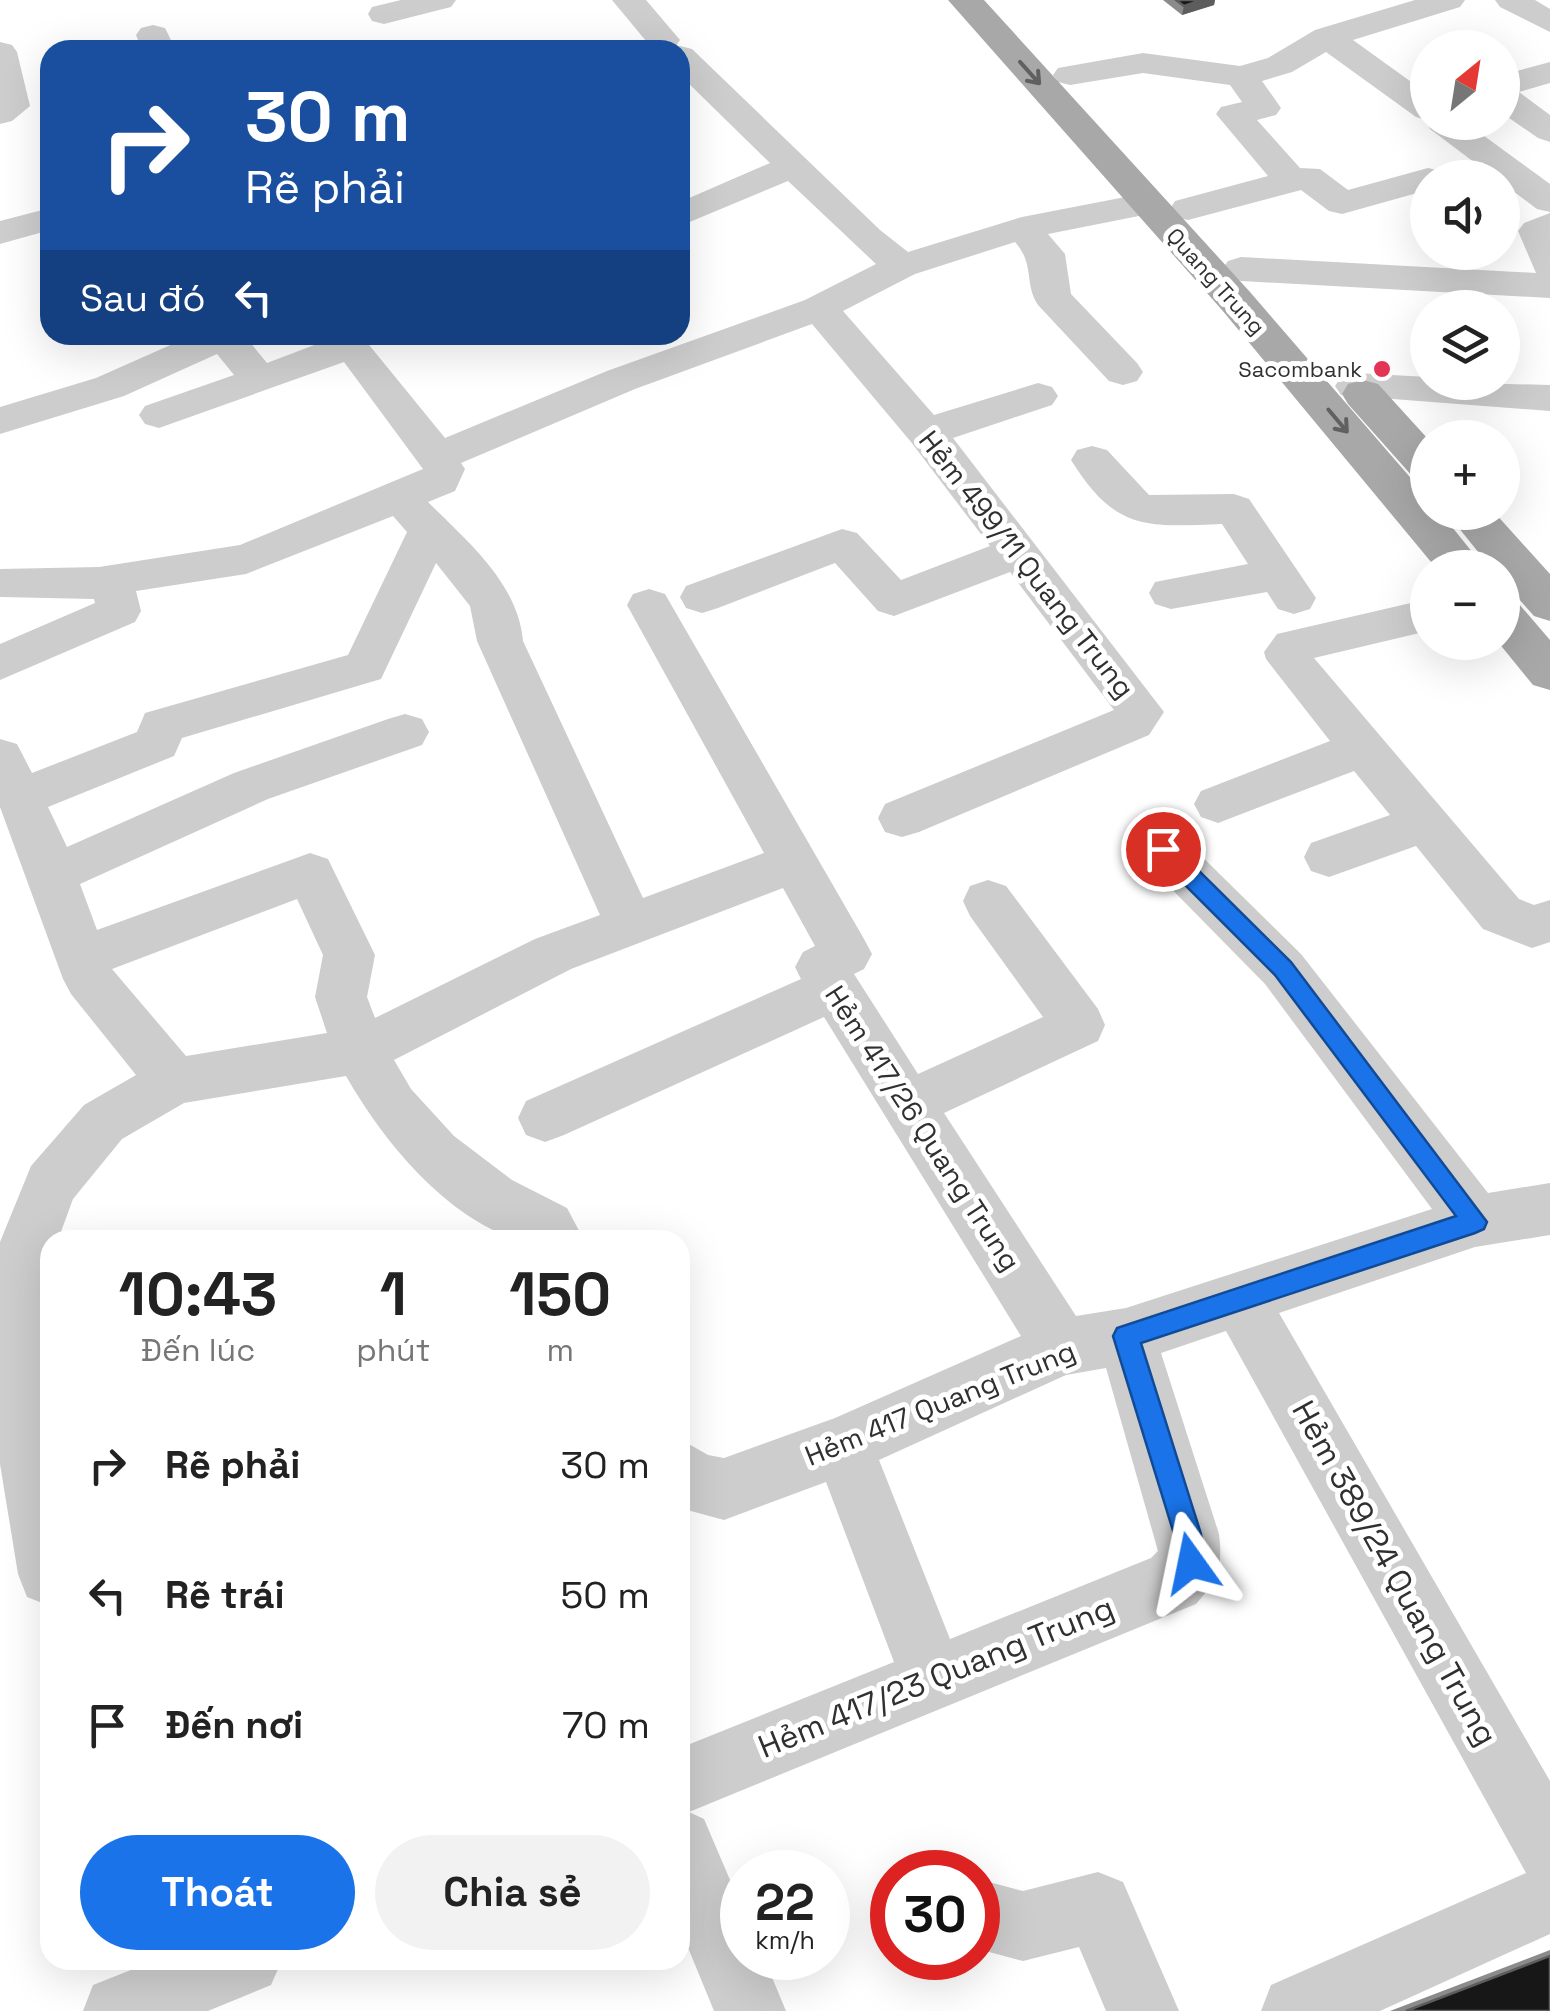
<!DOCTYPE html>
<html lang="vi">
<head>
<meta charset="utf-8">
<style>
  body { margin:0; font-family:"Space Grotesk",sans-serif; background:#f2f2f2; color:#222; height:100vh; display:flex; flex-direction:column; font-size:38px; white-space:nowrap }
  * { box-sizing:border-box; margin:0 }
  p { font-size:32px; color:#767676 }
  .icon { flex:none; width:55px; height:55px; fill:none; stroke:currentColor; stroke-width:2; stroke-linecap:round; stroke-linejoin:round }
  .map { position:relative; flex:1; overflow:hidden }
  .details { position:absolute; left:40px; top:1230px; width:650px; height:740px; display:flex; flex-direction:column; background:#fff; border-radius:30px; box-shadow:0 10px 40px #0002 }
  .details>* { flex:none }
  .hud { position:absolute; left:40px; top:40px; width:650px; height:305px; border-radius:30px; box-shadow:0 10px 40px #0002; background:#1a4fa0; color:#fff; overflow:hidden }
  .needle { width:65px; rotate:30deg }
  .buttons { position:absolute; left:1410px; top:30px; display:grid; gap:20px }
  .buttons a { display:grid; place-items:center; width:110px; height:110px; border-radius:50%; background:#fff; box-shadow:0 10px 40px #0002; font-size:50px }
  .speed { position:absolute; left:720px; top:1850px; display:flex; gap:20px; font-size:50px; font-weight:700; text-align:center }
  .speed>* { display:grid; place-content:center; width:130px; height:130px; border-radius:50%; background:#fff; box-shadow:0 10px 40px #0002; line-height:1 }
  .speed small { font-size:25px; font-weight:400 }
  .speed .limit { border:15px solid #d22; background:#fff; color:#111 }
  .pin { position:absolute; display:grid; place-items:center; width:85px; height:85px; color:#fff; margin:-42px; border:5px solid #fff; border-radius:50%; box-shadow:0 2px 10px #0007 }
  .me { position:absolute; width:110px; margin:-55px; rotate:348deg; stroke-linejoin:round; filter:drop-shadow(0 0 8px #0008) }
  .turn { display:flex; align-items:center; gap:35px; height:210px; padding:0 40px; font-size:45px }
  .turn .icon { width:130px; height:130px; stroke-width:2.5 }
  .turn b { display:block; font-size:70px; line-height:85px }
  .then { display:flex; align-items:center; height:95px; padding:0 40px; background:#0003; gap:20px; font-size:38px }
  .eta { display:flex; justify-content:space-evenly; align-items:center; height:170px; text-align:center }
  .eta b { font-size:60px; font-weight:800; line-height:70px }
  .cta { display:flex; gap:20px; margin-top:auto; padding:20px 40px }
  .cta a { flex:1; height:115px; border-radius:60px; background:#1a73e8; color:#fff; font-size:40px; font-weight:800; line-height:115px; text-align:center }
  .cta a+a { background:#f2f2f2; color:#222 }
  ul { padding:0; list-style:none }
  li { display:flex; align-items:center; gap:30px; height:130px; padding:0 40px }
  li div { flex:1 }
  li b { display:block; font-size:38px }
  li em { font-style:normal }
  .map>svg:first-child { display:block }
</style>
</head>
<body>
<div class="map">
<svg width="1550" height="2011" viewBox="0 0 1550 2011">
  <rect width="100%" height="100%" fill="#fff"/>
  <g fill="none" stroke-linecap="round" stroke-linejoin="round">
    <g fill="#cdcdcd" fill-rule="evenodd">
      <polygon points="401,0 456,0 451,7 384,24 372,21 368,14 372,7"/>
      <polygon points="612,0 646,0 680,40 675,47 651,47"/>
      <polygon points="1415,0 1465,0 1460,7 1353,40 1428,94 1428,122 1465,122 1550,184 1550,212 1537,209 1502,183 1502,178 1495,178 1430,129 1426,120 1416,117 1326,52 1292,72 1262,81 1281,108 1276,115 1257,120 1300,168 1320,169 1348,190 1428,168 1441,171 1445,178 1428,178 1428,190 1342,214 1329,211 1301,190 1188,220 1175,217 1170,209 1175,201 1268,176 1216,114 1221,107 1242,102 1230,85 1143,73 1070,85 1058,82 1053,75 1058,68 1143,53 1240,66 1268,58 1315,30"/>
      <polygon points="1495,0 1535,0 1550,9 1550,32 1500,7"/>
      <polygon points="153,25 165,28 176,50 142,50 136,35 141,28"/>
      <polygon points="0,42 12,45 17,52 30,106 12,121 0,124"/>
      <path d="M680 46 692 49 880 230 908 252 1022 217 1146 193 1159 196 1164 204 1159 212 1048 234 1065 254 1071 294 1137 363 1143 372 1137 381 1123 385 1109 381 1038 305C1024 284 1035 264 1015 242L915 274 843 311 934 415 1038 383 1052 387 1058 396 1052 405 953 438 1164 712 1149 735 919 832 902 837 885 832 878 818 885 804 1114 710 1010 572 894 616 878 611 835 563 718 608 702 613 686 608 680 597 686 586 842 529 857 533 901 580 990 546 911 442 812 324 635 389 461 463 465 469 455 491 428 502C467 541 518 583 523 641L643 898 764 853 627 605 633 594 649 589 665 594 864 939 872 954 864 969 854 974 918 1074 1043 1017 970 916 963 901 970 886 988 880 1006 886 1098 1009 1105 1025 1098 1041 944 1113 1076 1316 1126 1308 1432 1209 1265 984 1146 863 1138 849 1146 835 1163 829 1180 835 1301 954 1488 1193 1550 1183V1235L1475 1247 1279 1313 1550 1781V1934L1380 2011H1261L1271 1985 1526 1873 1226 1331 1161 1353 1219 1534C1223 1566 1218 1580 1196 1604L689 1812 704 1819 742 1908V1958H764L786 2011H714L680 1928V1748L894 1662 826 1482 724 1520 680 1508V1439L708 1455 724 1458 835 1418 1021 1336 824 1017 564 1135 545 1142 526 1135 518 1118 526 1101 801 979 795 967 803 952 815 946 783 888 571 969 394 1060 411 1089 454 1136 512 1180 567 1208 584 1240C563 1240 534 1245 515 1239 443 1215 382 1139 346 1076L184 1103 122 1139 73 1199 58 1240H50V1606L27 1597 18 1574 0 1464V1242L31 1166 84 1105 136 1075 71 994 63 979 0 807V739L17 744 32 773 137 732 145 713 348 655 407 532 393 516 246 574 136 591 141 611 135 622 0 680V644L95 603 94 599 0 597V569L99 567 240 545 423 469 344 362 159 428 145 424 139 415 145 406 234 375 217 354 124 396 0 434V407L96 378 193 335H244L267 363 338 336 361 335 445 438 607 371 805 300 876 264 788 181 680 226V202L770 163 680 75V50H667ZM436 563 470 606 477 641 600 915 535 939 375 1018 367 997 375 955 328 859 310 853 97 930 80 884 268 799 422 745 429 732 422 719 405 714 388 719 234 773 67 847 48 807 174 756 182 738 381 679ZM297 899 323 955 315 997 327 1033 186 1056 112 969ZM1106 1368 1158 1551 1151 1558 950 1639 879 1460 1066 1375Z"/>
      <polygon points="1550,62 1550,83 1519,92 1550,115 1550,142 1538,138 1502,113 1502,75"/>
      <polygon points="50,208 50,230 0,244 0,221"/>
      <polygon points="1550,213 1550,298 1241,281 1228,277 1222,269 1228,261 1241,257 1536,273 1518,231 1524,223"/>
      <polygon points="1355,373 1428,377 1428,382 1550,385 1550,411 1341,395 1335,386 1341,377"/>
      <path d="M1092 446 1107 450 1149 495 1234 494 1249 499 1316 598 1310 609 1294 614 1278 609 1267 592 1171 609 1155 604 1149 593 1155 582 1248 564 1222 524C1146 527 1115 531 1071 460L1077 450Z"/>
      <polygon points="1428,599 1428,631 1314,658 1519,899 1534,905 1550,900 1550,942 1532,948 1483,929 1416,846 1329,877 1311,871 1304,857 1311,843 1390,815 1354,771 1218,823 1201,817 1194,804 1201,791 1330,741 1266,659 1264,652 1277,634"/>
      <polygon points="1098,1872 1123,1882 1179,2011 1106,2011 1079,1947 1023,1961 978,1949 978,1879 1023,1891"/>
      <polygon points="156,1960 282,1960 271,1985 208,2011 83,2011 93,1985"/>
    </g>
    <g fill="#a8a8a8" fill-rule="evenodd">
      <polygon points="948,0 984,0 1250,292 1428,498 1428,512 1440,512 1485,568 1436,568 1222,310"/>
      <polygon points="1363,380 1378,384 1428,439 1428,482 1413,477 1348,404 1342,394 1348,384"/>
      <polygon points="1446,512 1494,512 1550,574 1550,621 1534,616 1502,580 1502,568 1491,568"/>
      <polygon points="1502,599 1519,604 1550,640 1550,690 1533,685 1498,642 1502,642"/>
    </g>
  </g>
  <g fill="#8b8b8b">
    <polygon points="1163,0 1215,0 1214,5 1182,15"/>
    <polygon points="1550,1950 1550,2011 1390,2011"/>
  </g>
  <polygon fill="#5d5d5d" points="1202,0 1215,0 1214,5 1182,15 1184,6"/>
  <g fill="#171717" stroke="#5d5d5d" stroke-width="2.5">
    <polygon points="1176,0 1202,0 1184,6"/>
    <polygon points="1550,1956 1550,2011 1406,2011"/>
  </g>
  <defs><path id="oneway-shaft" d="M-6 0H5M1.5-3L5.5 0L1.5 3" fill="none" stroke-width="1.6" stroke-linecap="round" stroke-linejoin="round" transform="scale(2.5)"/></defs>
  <g stroke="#606060">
    <use href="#oneway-shaft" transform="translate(1030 73) rotate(48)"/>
    <use href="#oneway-shaft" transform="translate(1338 421) rotate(50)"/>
  </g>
  <polygon fill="#1a73e8" stroke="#114b97" stroke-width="2.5" points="1163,840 1171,843 1291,962 1487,1222 1484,1229 1475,1233 1141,1343 1201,1534 1205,1563 1201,1572 1191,1577 1181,1572 1174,1534 1113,1336 1117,1328 1456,1216 1275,975 1155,855 1152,849"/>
  <circle fill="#e53557" stroke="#fff" stroke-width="4" cx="1382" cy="369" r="10"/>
  <g text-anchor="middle" stroke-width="10" stroke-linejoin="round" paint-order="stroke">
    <g font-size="22" fill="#303030" stroke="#fff">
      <text transform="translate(1216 281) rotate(48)" y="8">Quang Trung</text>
    </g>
    <g font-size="22" fill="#303030" stroke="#fff" text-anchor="end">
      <text x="1362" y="377">Sacombank</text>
    </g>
    <g font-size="28" fill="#303030" stroke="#fff">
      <text transform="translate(1027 564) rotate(52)" y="10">Hẻm 499/11 Quang Trung</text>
      <text transform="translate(923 1128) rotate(57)" y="10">Hẻm 417/26 Quang Trung</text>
      <text transform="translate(940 1403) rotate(-22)" y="10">Hẻm 417 Quang Trung</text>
    </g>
    <g font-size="32" fill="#303030" stroke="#fff">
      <text transform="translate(1395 1573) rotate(61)" y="11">Hẻm 389/24 Quang Trung</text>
      <text transform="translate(936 1677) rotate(-22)" y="11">Hẻm 417/23 Quang Trung</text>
    </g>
  </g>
</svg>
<div class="buttons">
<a><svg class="needle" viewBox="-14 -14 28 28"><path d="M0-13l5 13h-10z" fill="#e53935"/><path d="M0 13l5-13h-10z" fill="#767676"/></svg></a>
<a><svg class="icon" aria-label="sound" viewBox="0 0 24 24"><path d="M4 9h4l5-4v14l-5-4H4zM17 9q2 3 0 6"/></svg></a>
<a><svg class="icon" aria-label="layers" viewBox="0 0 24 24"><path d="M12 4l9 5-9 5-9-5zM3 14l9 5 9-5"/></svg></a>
<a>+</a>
<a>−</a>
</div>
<div class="speed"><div>22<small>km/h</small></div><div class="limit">30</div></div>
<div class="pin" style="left:1163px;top:849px;background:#d93025"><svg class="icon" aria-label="arrive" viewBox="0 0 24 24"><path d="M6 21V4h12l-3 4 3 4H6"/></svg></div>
<svg class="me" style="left:1191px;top:1563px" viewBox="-20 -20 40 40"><path d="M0-17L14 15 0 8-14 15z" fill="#1a73e8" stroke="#fff" stroke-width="4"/></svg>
<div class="hud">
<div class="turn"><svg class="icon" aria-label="right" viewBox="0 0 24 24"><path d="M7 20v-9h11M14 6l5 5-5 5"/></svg><div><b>30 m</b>Rẽ phải</div></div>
<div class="then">Sau đó<svg class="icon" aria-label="left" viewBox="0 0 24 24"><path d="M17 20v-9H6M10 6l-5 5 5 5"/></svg></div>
</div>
<section class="details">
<div class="eta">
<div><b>10:43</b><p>Đến lúc</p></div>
<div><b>1</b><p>phút</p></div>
<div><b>150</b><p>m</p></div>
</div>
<ul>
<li><svg class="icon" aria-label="right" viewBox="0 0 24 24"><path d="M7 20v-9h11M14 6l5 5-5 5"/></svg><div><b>Rẽ phải</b></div><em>30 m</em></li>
<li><svg class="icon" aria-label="left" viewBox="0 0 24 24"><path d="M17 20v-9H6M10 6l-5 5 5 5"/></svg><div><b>Rẽ trái</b></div><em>50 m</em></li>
<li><svg class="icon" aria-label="arrive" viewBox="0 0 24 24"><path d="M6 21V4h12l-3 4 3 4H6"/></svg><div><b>Đến nơi</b></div><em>70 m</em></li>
</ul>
<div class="cta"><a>Thoát</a><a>Chia sẻ</a></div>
</section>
</div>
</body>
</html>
